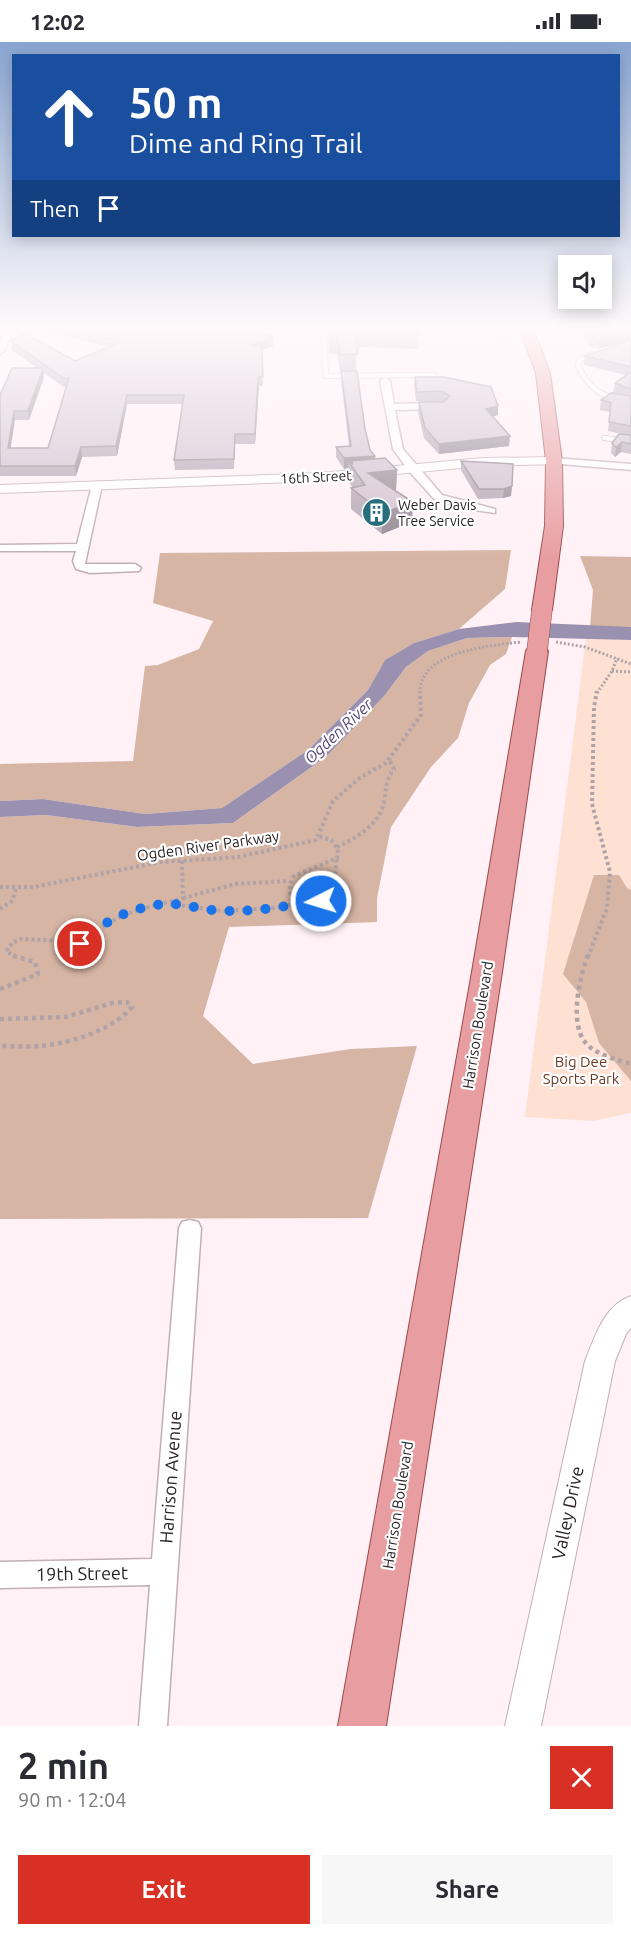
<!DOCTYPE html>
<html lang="en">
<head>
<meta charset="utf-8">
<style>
  body { margin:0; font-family:Ubuntu,sans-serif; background:#f7f7f7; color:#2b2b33; height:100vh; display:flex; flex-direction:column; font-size:22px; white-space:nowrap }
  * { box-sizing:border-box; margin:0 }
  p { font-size:20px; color:#7c7c81 }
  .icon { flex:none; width:33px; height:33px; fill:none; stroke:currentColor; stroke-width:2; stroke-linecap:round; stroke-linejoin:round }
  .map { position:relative; height:1684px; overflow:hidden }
  .side { display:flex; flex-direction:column; background:#fff; flex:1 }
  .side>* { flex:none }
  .banner { position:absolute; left:12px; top:12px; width:608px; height:183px; border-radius:0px; box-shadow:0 3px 15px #0003; background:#1a4fa0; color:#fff; overflow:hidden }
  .controls { position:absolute; left:558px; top:213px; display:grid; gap:12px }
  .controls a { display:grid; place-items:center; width:54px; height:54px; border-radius:0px; background:#fff; box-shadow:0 3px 15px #0003; font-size:30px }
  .pin { position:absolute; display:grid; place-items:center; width:51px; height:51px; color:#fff; margin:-26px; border:3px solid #fff; border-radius:50%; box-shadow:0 2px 6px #0007 }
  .me { position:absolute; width:66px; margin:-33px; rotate:265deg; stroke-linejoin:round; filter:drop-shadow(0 0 4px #0008) }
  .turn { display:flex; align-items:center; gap:21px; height:126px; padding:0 18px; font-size:27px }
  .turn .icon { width:78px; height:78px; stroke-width:2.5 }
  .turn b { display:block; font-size:42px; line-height:51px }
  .then { display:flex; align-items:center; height:57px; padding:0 18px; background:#0003; gap:12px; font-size:22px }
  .round { display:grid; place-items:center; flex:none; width:63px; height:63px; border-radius:0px; background:#f7f7f7 }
  .head { display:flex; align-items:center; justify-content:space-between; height:102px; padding:0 18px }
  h1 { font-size:36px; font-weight:700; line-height:45px }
  .action { display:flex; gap:12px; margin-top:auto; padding:12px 18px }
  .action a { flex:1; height:69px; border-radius:0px; background:#d93025; color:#fff; font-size:24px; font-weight:700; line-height:69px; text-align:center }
  .action a+a { background:#f7f7f7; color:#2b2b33 }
  .status { display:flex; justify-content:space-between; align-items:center; height:42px; padding:0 30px; background:#fff; direction:ltr }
  .status svg { height:16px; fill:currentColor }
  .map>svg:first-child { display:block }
</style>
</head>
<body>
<div class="status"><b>12:02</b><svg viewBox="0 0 49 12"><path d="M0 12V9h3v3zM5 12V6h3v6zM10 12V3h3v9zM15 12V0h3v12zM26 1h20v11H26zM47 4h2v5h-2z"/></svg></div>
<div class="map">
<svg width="631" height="1684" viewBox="0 0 631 1684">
  <rect width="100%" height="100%" fill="#fff1f6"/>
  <polygon fill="#fee1d2" points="586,596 631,598 631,1071 593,1079 525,1075"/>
  <g fill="#d7b5a4">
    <polygon points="511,508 505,547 459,587 414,601 385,618 368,648 308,708 222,766 145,772 43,757 0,759 0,722 133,719 145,624 158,623 199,607 213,579 153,561 160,511"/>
    <polygon points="580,514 631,515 631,585 590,585 593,548"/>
    <polygon points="512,595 506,612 490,623 469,661 458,696 431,725 391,785 377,856 377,880 229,885 203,974 253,1022 351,1007 417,1004 368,1176 0,1177 0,775 46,773 137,785 233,781 327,714 385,653 406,625 428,609 467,596"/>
    <polygon points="594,833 619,833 627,846 631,848 631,1039 599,1001 586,960 563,932"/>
  </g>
  <polygon fill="#9a91b0" points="517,580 631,585 631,598 512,595 467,596 428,609 406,625 385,653 327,714 233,781 137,785 46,773 0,775 0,759 43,757 145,772 222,766 308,708 368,648 385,618 414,601 459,587"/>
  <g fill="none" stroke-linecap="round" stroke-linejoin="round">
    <defs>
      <g id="service">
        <polyline points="323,283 326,334 434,333"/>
        <path d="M593 312 581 317 578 323C589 349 605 356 631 361"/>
        <polyline points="604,396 631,399"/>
      </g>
      <g id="minor">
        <polygon points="8,283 16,283 4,309 0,312 0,300"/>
        <polygon points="385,336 390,339 394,362 440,361 445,364 440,367 395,368 403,407 442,453 495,467 495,471 461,466 434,457 409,429 393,407 380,339"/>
        <polygon points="554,416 631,422 631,428 550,421 550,417"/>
        <polygon points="97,440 102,443 85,522 135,522 141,526 139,529 90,531 76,527 73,519 76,509 0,509 0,503 77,502 92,443"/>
        <polygon points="190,1178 198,1180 201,1186 167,1684 139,1684 150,1543 0,1546 0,1520 152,1517 179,1186 182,1180"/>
      </g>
      <g id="tertiary">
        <polygon points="554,415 559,416 561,419 559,422 483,424 320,439 0,451 0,443 320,431 483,416"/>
        <path d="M631 1254V1286L626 1292 615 1319 541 1684H505L585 1319C595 1295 604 1263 631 1254Z"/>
      </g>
      <g id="primary">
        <polygon points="518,283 532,283 550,331 562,419 563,484 552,568 549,572 535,572 532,568 545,484 546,419 536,331"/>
        <polygon points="537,603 545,604 548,609 502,930 386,1684 338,1684 472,930 526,609 529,604"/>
      </g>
    </defs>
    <use href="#service" stroke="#c2aeb5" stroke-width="6"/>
    <use href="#minor" stroke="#c2aeb5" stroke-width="3"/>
    <use href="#tertiary" stroke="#c2aeb5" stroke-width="2"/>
    <use href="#primary" stroke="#9c484c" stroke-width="2"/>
    <polyline stroke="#afa3a7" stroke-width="2" stroke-dasharray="1.5 1.5" stroke-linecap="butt" points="481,284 494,284 502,297 507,297"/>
    <g stroke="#afa3a7" stroke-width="3" stroke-dasharray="2 2" stroke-linecap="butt">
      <polyline points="556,600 585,605 631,622"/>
      <polyline points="612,629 631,630"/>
      <path d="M420 651C419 609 492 603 522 600"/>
      <polyline points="597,651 612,629 617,616"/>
    </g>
    <g stroke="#afa3a7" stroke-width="4" stroke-dasharray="3 3" stroke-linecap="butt">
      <path d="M337 805C356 796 381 782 384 759 386 747 386 737 394 727L389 717"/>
      <polyline points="0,845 33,845 161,820 238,815 316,798 333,759 361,735 386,721 421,673 420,649"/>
      <polyline points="183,856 235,842 289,839"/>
      <path d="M170 862 223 869 288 865 292 859C289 849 288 843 294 834L337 816 338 807 331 798 318 794"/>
      <polyline points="292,862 316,859 329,853 334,840 337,816"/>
      <polyline points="0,867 12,859 16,846"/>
      <path d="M16 915 6 909 12 901 21 897 89 900C108 871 151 865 183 856L182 819"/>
      <polyline points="588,915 607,866 610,830 592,762 594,665 597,649"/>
    </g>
    <g stroke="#afa3a7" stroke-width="4.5" stroke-dasharray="4 4" stroke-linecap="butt">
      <path d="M588 913C580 934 569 980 585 1000 594 1012 617 1018 631 1022"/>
      <polyline points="0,947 38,932 35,920 11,913"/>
      <path d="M0 977 66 975 112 961 127 960 132 965C112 989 68 1002 38 1004 25 1005 13 1004 0 1004"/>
    </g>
    <use href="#service" stroke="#fff" stroke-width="4.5"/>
    <use href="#minor" fill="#fff" fill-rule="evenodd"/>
    <use href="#tertiary" fill="#fff" fill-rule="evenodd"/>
    <use href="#primary" fill="#e89da0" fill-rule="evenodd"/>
    <defs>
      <polyline id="primary-bridge" points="537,609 542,568"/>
    </defs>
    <use href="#primary-bridge" stroke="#9c484c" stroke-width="21" stroke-linecap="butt"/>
    <use href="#primary-bridge" stroke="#e89da0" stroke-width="20"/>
  </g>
  <g fill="#b2a5b2" fill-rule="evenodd">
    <path d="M35 283H241L242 287 273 295V304L262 308 263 344H259L255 402H235L234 427 175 428 174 418 183 362H127L117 414 82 415 76 434H0V353L37 326 12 308 11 299 75 319 109 305 35 286ZM44 331 64 345H67L48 406H10L15 378H29L44 335Z"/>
    <polygon points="328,283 420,283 419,307 359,305 359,311 356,311 356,329 365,387 370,408 375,414 375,417 397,428 396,448 395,448 412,480 382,492 351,467 351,446 353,446 348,439 348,426 344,427 336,415 336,405 349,404 341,338 341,329 340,329 337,312 329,312"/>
    <polygon points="580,283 631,283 631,298 598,307 590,304"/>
    <polygon points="631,298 631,412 621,410 615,415 611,411 612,401 622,392 608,389 610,370 600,368 601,358 613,351 615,341 626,333 584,323 585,314"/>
    <polygon points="415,335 498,364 498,373 493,375 509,404 439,412 424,396 418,370 419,360 443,359 416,359 414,344"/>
    <polygon points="461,419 513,422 511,454 503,456 478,457 461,428"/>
  </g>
  <g fill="#918691">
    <polygon points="238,283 241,283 242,289 235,285"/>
    <polygon points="631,289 630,298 598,307 599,298"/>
    <polygon points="273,295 273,304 262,308 263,344 262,308 251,303"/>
    <polygon points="43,326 44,335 29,378 28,369"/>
    <polygon points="258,335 259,344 255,402 255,392"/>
    <polygon points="127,353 127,362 117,414 116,404"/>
    <polygon points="498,364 498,373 485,377 486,367"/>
    <polygon points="14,369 15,378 9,416 8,406"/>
    <polygon points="510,394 509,404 439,412 439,402"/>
    <polygon points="622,400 621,410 615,415 616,405"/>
    <polygon points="81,405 82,415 76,434 75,424"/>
    <polygon points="375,414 374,424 353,422 351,419 351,423 348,419 348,426 344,427 344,416"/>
    <polygon points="397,428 396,448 367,451 368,431"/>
    <polygon points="512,444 511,454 503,456 504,447"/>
    <polygon points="413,460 412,480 382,492 383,471"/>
  </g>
  <g fill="#cfc0cf" stroke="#918691" stroke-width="1.5">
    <polygon points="56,283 238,283 235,285 273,295 251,303 262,306 263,335 258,335 255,392 235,392 234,417 174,418 184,353 127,353 116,404 81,405 75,424 0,424 0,353 12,326 43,326 28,369 14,369 8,406 48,406 69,336 63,336 11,299 25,291 75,319 121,300"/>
    <polygon points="329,283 418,283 419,290 358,289 359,295 355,295 357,312 340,312 337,295 329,295"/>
    <polygon points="585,283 631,283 631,289 599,298 591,295"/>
    <polygon points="631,298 631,325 585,314"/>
    <polygon points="341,329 357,329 365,387 370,408 375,414 344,416 336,405 351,404"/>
    <polygon points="631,330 631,347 615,341"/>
    <polygon points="415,335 444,335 491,345 498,364 486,367 510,394 439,402 425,386 419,360 443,360 450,354 442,349 417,350"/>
    <polygon points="611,351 631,354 631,384 609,380 611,360 601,358"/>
    <polygon points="619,392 631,393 631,402 622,400 616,405 612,401"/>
    <polygon points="385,416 397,428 368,431 413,460 383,471 351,446 365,443 348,419 353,422 351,419"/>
    <polygon points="461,419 513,422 512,444 504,447 479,447"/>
  </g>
  <linearGradient id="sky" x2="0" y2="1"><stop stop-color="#89a6d2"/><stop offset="0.55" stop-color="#fff9fb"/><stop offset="1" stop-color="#fff9fb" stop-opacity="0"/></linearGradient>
  <rect width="631" height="519" fill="url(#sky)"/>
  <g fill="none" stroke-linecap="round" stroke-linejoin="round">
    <path stroke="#1a73e8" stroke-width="10" stroke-dasharray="0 18" d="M80 902 88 900C92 897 93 892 97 889 110 874 150 861 170 862 188 862 206 869 225 869 258 870 290 863 321 859"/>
  </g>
  <defs>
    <symbol id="building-disc" viewBox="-11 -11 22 22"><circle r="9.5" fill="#276d7c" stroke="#fff"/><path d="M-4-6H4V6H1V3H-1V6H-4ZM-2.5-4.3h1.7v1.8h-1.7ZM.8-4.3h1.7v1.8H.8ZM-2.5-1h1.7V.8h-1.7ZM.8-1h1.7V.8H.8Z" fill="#fff"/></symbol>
  </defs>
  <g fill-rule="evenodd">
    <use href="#building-disc" x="360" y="454" width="33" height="33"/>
  </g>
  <g text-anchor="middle" stroke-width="4.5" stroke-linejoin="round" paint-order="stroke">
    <g font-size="14" fill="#2b2326" stroke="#fff">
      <text transform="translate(316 435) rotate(-3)" y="5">16th Street</text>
    </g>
    <g font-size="14" fill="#2b2326" stroke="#fff" text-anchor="start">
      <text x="398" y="468">Weber Davis<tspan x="398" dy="16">Tree Service</tspan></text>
    </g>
    <g font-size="15" fill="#2b2326" stroke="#fff">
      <text transform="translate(208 804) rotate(-8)" y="5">Ogden River Parkway</text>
      <text transform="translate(478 983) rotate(-81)" y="5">Harrison Boulevard</text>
      <text transform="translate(398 1463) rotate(-81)" y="5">Harrison Boulevard</text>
    </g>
    <g font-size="15" fill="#6b3c23" stroke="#fff">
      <text x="581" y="1025">Big Dee<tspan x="581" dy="17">Sports Park</tspan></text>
    </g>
    <g font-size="16" font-style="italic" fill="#554674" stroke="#fff">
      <text transform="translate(338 689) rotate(-43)" y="6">Ogden River</text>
    </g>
    <g font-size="18" fill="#2b2326" stroke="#fff">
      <text transform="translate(171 1435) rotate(-86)" y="6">Harrison Avenue</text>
      <text transform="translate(568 1471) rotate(-78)" y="6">Valley Drive</text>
      <text transform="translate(82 1532) rotate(-1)" y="6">19th Street</text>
    </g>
  </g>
</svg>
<div class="controls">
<a><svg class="icon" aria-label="sound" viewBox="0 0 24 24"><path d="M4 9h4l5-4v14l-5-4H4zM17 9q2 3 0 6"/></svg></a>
</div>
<div class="pin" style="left:80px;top:902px;background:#d93025"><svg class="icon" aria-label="arrive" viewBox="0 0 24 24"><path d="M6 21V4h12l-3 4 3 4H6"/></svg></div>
<svg class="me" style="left:321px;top:859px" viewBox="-20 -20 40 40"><circle r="17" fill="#1a73e8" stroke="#fff" stroke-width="3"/><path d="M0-11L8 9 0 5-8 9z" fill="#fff"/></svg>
<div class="banner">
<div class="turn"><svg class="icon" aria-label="ahead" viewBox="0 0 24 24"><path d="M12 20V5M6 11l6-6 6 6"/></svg><div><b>50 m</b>Dime and Ring Trail</div></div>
<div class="then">Then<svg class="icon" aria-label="arrive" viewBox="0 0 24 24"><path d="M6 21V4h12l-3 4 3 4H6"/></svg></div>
</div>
</div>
<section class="side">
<div class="head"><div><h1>2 min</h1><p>90 m · 12:04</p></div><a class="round" style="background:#d93025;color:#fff"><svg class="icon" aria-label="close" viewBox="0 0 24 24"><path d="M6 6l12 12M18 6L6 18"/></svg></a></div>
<div class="action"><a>Exit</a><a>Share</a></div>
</section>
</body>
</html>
